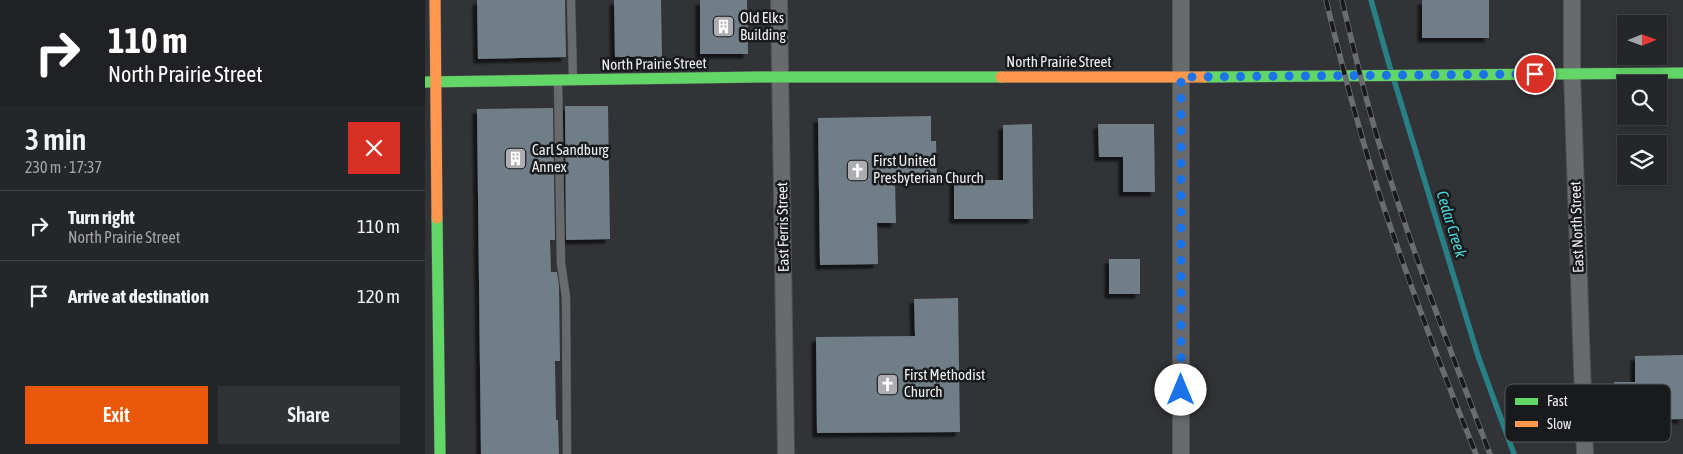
<!DOCTYPE html>
<html lang="en">
<head>
<meta charset="utf-8">
<style>
  body { margin:0; font-family:"Asap Condensed",sans-serif; background:#313234; color:#f1f3f6; height:100vh; display:flex; flex-direction:column; font-size:19px; white-space:nowrap }
  * { box-sizing:border-box; margin:0 }
  p { font-size:16px; color:#a3a5a8 }
  .icon { flex:none; width:28px; height:28px; fill:none; stroke:currentColor; stroke-width:2; stroke-linecap:round; stroke-linejoin:round }
  .map { position:relative; flex:1; overflow:hidden }
  .sheet { display:flex; flex-direction:column; background:#252628; width:425px }
  .sheet>* { flex:none }
  .banner { background:#202124; color:#fff; overflow:hidden }
  .needle { width:32px; rotate:89deg }
  .buttons { position:absolute; left:1192px; top:15px; display:grid; gap:10px }
  .buttons a { display:grid; place-items:center; width:50px; height:50px; border-radius:0px; background:#252628; box-shadow:0 2px 8px #0003,0 0 0 1px #424345; font-size:25px }
  .pin { position:absolute; display:grid; place-items:center; width:42px; height:42px; color:#fff; margin:-21px; border:2px solid #fff; border-radius:50%; box-shadow:0 1px 5px #0007 }
  .me { position:absolute; width:55px; margin:-28px; rotate:0deg; stroke-linejoin:round; filter:drop-shadow(0 0 4px #0008) }
  .turn { display:flex; align-items:center; gap:18px; height:105px; padding:0 25px; font-size:22px }
  .turn .icon { width:65px; height:65px; stroke-width:2.5 }
  .turn b { display:block; font-size:35px; line-height:42px }
  .round { display:grid; place-items:center; flex:none; width:52px; height:52px; border-radius:0px; background:#313234 }
  .headline { display:flex; align-items:center; justify-content:space-between; height:85px; padding:0 25px }
  h1 { font-size:30px; font-weight:600; line-height:38px }
  .primary-button { display:flex; gap:10px; margin-top:auto; padding:10px 25px }
  .primary-button a { flex:1; height:58px; border-radius:0px; background:#ea580c; color:#fff; font-size:20px; font-weight:600; line-height:58px; text-align:center }
  .primary-button a+a { background:#313234; color:#f1f3f6 }
  ul { padding:0; list-style:none }
  li { display:flex; align-items:center; gap:15px; height:70px; padding:0 25px; border-top:1px solid #424345 }
  li div { flex:1 }
  li b { display:block; font-size:19px }
  li em { font-style:normal }
  main { display:flex; flex:1; min-height:0 }
  .map>svg:first-child { display:block }
</style>
</head>
<body>
<main>
<section class="sheet">
<div class="banner">
<div class="turn"><svg class="icon" aria-label="right" viewBox="0 0 24 24"><path d="M7 20v-9h11M14 6l5 5-5 5"/></svg><div><b>110 m</b>North Prairie Street</div></div>
</div>
<div class="headline"><div><h1>3 min</h1><p>230 m · 17:37</p></div><a class="round" style="background:#d93025;color:#fff"><svg class="icon" aria-label="close" viewBox="0 0 24 24"><path d="M6 6l12 12M18 6L6 18"/></svg></a></div>
<ul>
<li><svg class="icon" aria-label="right" viewBox="0 0 24 24"><path d="M7 20v-9h11M14 6l5 5-5 5"/></svg><div><b>Turn right</b><p>North Prairie Street</p></div><em>110 m</em></li>
<li><svg class="icon" aria-label="arrive" viewBox="0 0 24 24"><path d="M6 21V4h12l-3 4 3 4H6"/></svg><div><b>Arrive at destination</b></div><em>120 m</em></li>
</ul>
<div class="primary-button"><a>Exit</a><a>Share</a></div>
</section>
<div class="map">
<svg width="1258" height="454" viewBox="0 0 1258 454">
  <defs>
    <filter id="shadow"><feDropShadow dx="-4.5" dy="4.5" stdDeviation="1" flood-color="#0009"/></filter>
  </defs>
  <rect width="100%" height="100%" fill="#313336"/>
  <g fill="none" stroke-linecap="round" stroke-linejoin="round">
    <g stroke="#268084" stroke-width="5.5">
      <polyline points="946,0 966,71"/>
      <polyline points="969,80 1053,356 1089,454"/>
    </g>
  </g>
  <g fill="#707f87" filter="url(#shadow)">
    <polygon points="52,0 140,0 141,57 53,59"/>
    <polygon points="189,0 236,0 237,57 190,57"/>
    <polygon points="275,0 322,0 323,54 275,54"/>
    <rect x="997" y="0" width="67" height="38"/>
    <polygon points="140,106 183,106 185,239 141,240"/>
    <polygon points="128,108 130,240 125,240 126,272 132,272 134,285 135,361 130,361 131,420 133,420 134,454 56,454 52,109"/>
    <polygon points="506,116 506,141 511,141 512,179 470,180 471,223 452,223 453,264 395,265 393,118"/>
    <polygon points="607,124 608,219 529,219 529,180 578,180 578,125"/>
    <polygon points="673,124 729,124 730,192 698,192 698,157 674,157"/>
    <rect x="684" y="259" width="31" height="35"/>
    <polygon points="533,298 535,432 392,433 391,337 490,336 489,299"/>
    <polygon points="1258,355 1258,419 1189,420 1189,382 1210,382 1210,356"/>
  </g>
  <g fill="none" stroke-linecap="round" stroke-linejoin="round">
    <defs>
      <g id="lane">
        <polyline points="146,0 148,78"/>
        <polyline points="133,82 136,263 141,297 142,454"/>
      </g>
      <g id="street">
        <polyline points="354,0 361,454"/>
        <polyline points="756,0 756,454"/>
        <polyline points="1147,0 1147,74 1160,454"/>
      </g>
      <g id="fast">
        <polyline points="779,77 1258,73"/>
        <polyline points="0,82 333,77 576,77"/>
        <polyline points="12,218 15,454"/>
      </g>
      <g id="slow">
        <polyline points="10,0 12,218"/>
        <polyline points="576,77 779,77"/>
      </g>
    </defs>
    <use href="#lane" stroke="#505254" stroke-width="9"/>
    <use href="#street" stroke="#505254" stroke-width="18"/>
    <use href="#fast" stroke="#505254" stroke-width="12"/>
    <use href="#slow" stroke="#505254" stroke-width="12"/>
    <use href="#lane" stroke="#686a6c" stroke-width="8"/>
    <use href="#street" stroke="#686a6c" stroke-width="16"/>
    <use href="#fast" stroke="#63d668" stroke-width="11"/>
    <use href="#slow" stroke="#ff974d" stroke-width="11"/>
    <defs>
      <g id="rail">
        <path d="M901 0C918 70 936 140 959 208 987 291 1018 373 1051 454"/>
        <path d="M917 0C928 47 939 93 953 140 985 246 1025 350 1065 454"/>
      </g>
    </defs>
    <use href="#rail" stroke="#6b6c6f" stroke-width="5.5"/>
    <use href="#rail" stroke="#191a1c" stroke-width="4" stroke-dasharray="11" stroke-linecap="butt"/>
  </g>
  <g fill="none" stroke-linecap="round" stroke-linejoin="round">
    <polyline stroke="#1a73e8" stroke-width="9" stroke-dasharray="0 16.2" points="756,390 756,77 1110,74"/>
  </g>
  <defs>
    <symbol id="building-square" viewBox="-11 -11 22 22"><rect x="-9" y="-9" width="18" height="18" rx="4" fill="#acadb0" stroke="#191a1c"/><path d="M-4-6H4V6H1V3H-1V6H-4ZM-2.5-4.3h1.7v1.8h-1.7ZM.8-4.3h1.7v1.8H.8ZM-2.5-1h1.7V.8h-1.7ZM.8-1h1.7V.8H.8Z" fill="#fff"/></symbol>
    <symbol id="church-square" viewBox="-11 -11 22 22"><rect x="-9" y="-9" width="18" height="18" rx="4" fill="#acadb0" stroke="#191a1c"/><path d="M-1.2-6h2.4v3.5h3.3v2.4h-3.3V6h-2.4V-.1h-3.3v-2.4h3.3Z" fill="#fff"/></symbol>
  </defs>
  <g fill-rule="evenodd">
    <use href="#building-square" x="286" y="14" width="25" height="25"/>
    <use href="#building-square" x="78" y="146" width="25" height="25"/>
    <use href="#church-square" x="420" y="158" width="25" height="25"/>
    <use href="#church-square" x="450" y="372" width="25" height="25"/>
  </g>
  <g text-anchor="middle" stroke-width="5" stroke-linejoin="round" paint-order="stroke">
    <g font-size="15" fill="#eeeff2" stroke="#191a1c" text-anchor="start">
      <text x="315" y="23">Old Elks<tspan x="315" dy="17">Building</tspan></text>
      <text x="107" y="155">Carl Sandburg<tspan x="107" dy="17">Annex</tspan></text>
      <text x="448" y="166">First United<tspan x="448" dy="17">Presbyterian Church</tspan></text>
      <text x="479" y="380">First Methodist<tspan x="479" dy="17">Church</tspan></text>
    </g>
    <g font-size="15" fill="#eeeff2" stroke="#191a1c">
      <text x="634" y="67">North Prairie Street</text>
      <text transform="translate(229 64) rotate(-1)" y="5">North Prairie Street</text>
      <text transform="translate(358 227) rotate(-91)" y="5">East Ferris Street</text>
      <text transform="translate(1152 227) rotate(-92)" y="5">East North Street</text>
    </g>
    <g font-size="16" font-style="italic" fill="#4bd6dc" stroke="#191a1c">
      <text transform="translate(1027 224) rotate(73)" y="6">Cedar Creek</text>
    </g>
  </g>
  <rect x="1080" y="384" width="166" height="58" rx="8" fill="#191a1c" stroke="#595a5c" stroke-width="1"/>
  <rect x="1090" y="398" width="23" height="7" fill="#63d668"/>
  <rect x="1090" y="421" width="23" height="6" fill="#ff974d"/>
  <g font-size="14" fill="#eeeff2">
    <text x="1122" y="406">Fast</text>
    <text x="1122" y="429">Slow</text>
  </g>
</svg>
<div class="buttons">
<a><svg class="needle" viewBox="-14 -14 28 28"><path d="M0-13l5 13h-10z" fill="#e53935"/><path d="M0 13l5-13h-10z" fill="#a3a5a8"/></svg></a>
<a><svg class="icon" aria-label="search" viewBox="0 0 24 24"><circle cx="10" cy="10" r="6"/><path d="M15 15l6 6"/></svg></a>
<a><svg class="icon" aria-label="layers" viewBox="0 0 24 24"><path d="M12 4l9 5-9 5-9-5zM3 14l9 5 9-5"/></svg></a>
</div>
<div class="pin" style="left:1110px;top:74px;background:#d93025"><svg class="icon" aria-label="arrive" viewBox="0 0 24 24"><path d="M6 21V4h12l-3 4 3 4H6"/></svg></div>
<svg class="me" style="left:756px;top:390px" viewBox="-20 -20 40 40"><circle r="19" fill="#fff"/><path d="M0-13L10 11 0 6-10 11z" fill="#1a73e8"/></svg>
</div>
</main>
</body>
</html>
